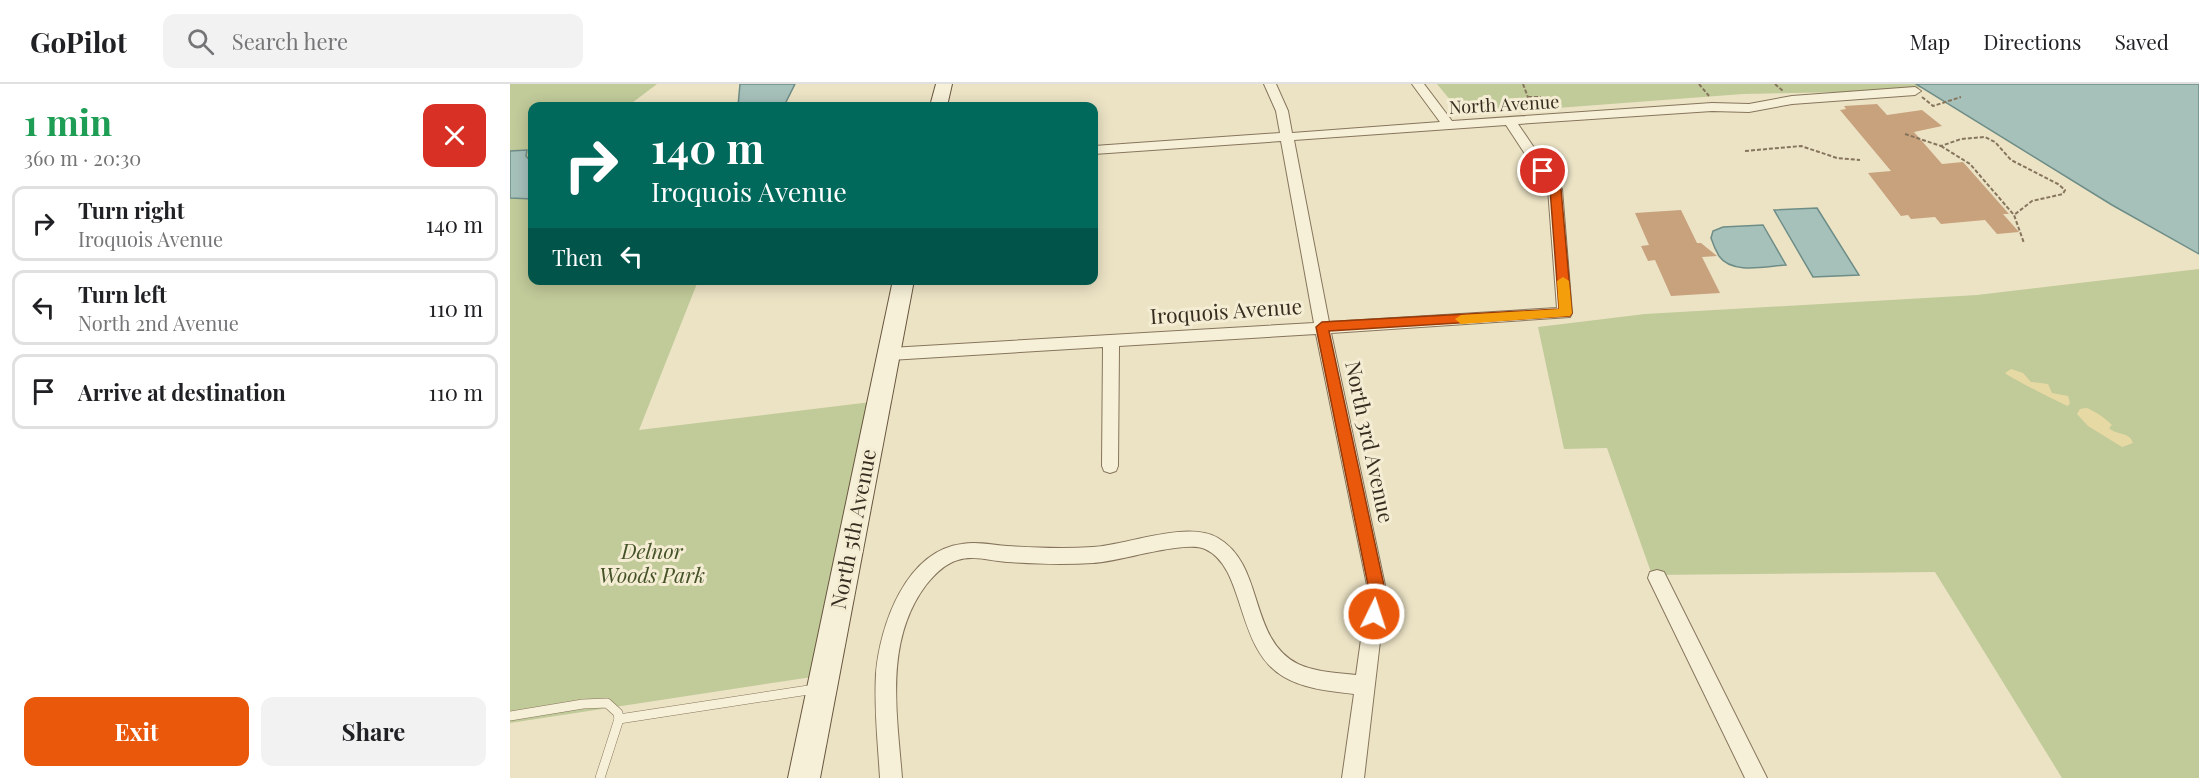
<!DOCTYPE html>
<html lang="en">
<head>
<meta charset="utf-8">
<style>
  body { margin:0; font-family:"Playfair Display",serif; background:#f2f2f2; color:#202124; height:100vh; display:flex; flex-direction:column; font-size:22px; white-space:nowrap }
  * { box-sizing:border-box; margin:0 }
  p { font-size:20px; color:#757577 }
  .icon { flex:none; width:33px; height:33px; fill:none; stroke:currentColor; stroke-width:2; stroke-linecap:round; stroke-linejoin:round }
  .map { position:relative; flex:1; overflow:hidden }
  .side { display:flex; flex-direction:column; background:#fff; width:510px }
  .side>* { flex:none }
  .banner { position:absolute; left:18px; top:18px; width:570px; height:183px; border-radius:12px; box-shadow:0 3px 15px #0003; background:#00695c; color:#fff; overflow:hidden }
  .pin { position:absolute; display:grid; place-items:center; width:51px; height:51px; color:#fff; margin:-26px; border:3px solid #fff; border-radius:50%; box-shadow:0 2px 6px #0007 }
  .me { position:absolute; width:66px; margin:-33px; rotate:4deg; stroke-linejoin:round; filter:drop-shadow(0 0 4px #0008) }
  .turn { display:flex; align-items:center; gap:21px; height:126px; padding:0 24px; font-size:27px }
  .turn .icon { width:78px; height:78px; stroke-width:2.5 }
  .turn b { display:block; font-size:42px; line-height:51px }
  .then { display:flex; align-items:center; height:57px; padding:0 24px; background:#0003; gap:12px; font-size:22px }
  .round { display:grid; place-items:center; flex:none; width:63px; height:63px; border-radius:12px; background:#f2f2f2 }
  .overview { display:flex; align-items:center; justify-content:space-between; height:102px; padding:0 24px }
  h1 { font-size:36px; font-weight:700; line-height:45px; color:#1e9e55 }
  .button { display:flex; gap:12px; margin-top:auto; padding:12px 24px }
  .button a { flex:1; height:69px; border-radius:12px; background:#ea580c; color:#fff; font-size:24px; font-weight:700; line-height:69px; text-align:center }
  .button a+a { background:#f2f2f2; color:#202124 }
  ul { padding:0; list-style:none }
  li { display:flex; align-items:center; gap:18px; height:75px; margin:0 12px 9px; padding:0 12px; border:3px solid #e0e0e0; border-radius:12px }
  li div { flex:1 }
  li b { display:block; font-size:22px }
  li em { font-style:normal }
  header { display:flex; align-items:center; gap:36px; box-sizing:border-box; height:84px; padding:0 30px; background:#fff; border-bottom:2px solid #e0e0e0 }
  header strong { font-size:28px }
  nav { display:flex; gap:33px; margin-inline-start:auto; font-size:21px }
  .search { width:420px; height:54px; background:#f2f2f2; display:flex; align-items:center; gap:15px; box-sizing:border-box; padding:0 21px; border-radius:12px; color:#757577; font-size:22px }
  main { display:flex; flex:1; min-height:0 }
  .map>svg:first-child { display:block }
</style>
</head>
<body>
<header>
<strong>GoPilot</strong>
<div class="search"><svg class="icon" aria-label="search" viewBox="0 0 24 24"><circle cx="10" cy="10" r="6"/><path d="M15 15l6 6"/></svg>Search here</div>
<nav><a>Map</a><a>Directions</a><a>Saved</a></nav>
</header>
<main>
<section class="side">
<div class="overview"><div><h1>1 min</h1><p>360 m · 20:30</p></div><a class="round" style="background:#d93025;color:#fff"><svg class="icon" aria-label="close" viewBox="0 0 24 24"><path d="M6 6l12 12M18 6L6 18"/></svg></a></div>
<ul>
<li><svg class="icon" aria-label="right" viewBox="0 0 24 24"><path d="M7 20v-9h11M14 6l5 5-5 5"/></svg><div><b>Turn right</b><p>Iroquois Avenue</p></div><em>140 m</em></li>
<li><svg class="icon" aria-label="left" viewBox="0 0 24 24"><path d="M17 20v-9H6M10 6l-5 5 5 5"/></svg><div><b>Turn left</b><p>North 2nd Avenue</p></div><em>110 m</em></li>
<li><svg class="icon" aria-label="arrive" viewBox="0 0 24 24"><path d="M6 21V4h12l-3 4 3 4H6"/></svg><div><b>Arrive at destination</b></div><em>110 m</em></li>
</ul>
<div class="button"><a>Exit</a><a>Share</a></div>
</section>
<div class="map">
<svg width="1689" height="694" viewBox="0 0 1689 694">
  <rect width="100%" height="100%" fill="#ece3c5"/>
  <g fill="#c1ca99">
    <polygon points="0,0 147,0 118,22 22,22 22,196 188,197 129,346 361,318 302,593 0,639"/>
    <polygon points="927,0 1406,0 1412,3 1395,7 1233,10 981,29 941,17"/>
    <polygon points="1689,185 1689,694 1552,694 1425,488 1142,491 1097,364 1054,365 1028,243 1135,230 1467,211"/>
  </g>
  <g fill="#e7d9a4">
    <path d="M1501 285 1513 289 1521 298 1538 300 1542 309 1558 312 1560 319 1558 322C1554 321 1497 292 1495 289Z"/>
    <path d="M1576 324C1582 325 1598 336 1602 341L1599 344C1607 352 1619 347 1623 359L1612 363 1578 342 1567 330 1570 325Z"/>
  </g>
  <g fill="#a6c0ba" stroke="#6e8d87" stroke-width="1.5">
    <polygon points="230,0 285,0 274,22 228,22"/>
    <polygon points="1406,0 1689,0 1689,170 1602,121"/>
    <polygon points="17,66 16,72 22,79 22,115 0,114 0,67"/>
    <polygon points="1307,124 1349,191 1303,193 1264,126"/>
    <path d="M1253 141 1276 181C1257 182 1222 191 1209 172 1206 167 1203 160 1201 154L1203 147 1213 143Z"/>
  </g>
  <g fill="#c8a17d">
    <polygon points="1367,20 1377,31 1412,26 1432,42 1404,48 1432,80 1453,78 1499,130 1493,130 1509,148 1487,150 1475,136 1431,140 1425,133 1401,135 1398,131 1391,132 1358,89 1381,87 1330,26 1336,25 1334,22"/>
    <polygon points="1171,126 1187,159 1191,159 1207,172 1192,173 1210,209 1161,212 1145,176 1138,177 1131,162 1139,161 1125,129"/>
  </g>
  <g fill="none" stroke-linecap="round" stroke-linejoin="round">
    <defs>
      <g id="service">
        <polyline points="0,632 73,620 97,619 108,629 109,635"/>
        <polyline points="90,694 109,635 305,605"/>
      </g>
      <g id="minor">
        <path d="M754 0H766L778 27 782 49 930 38 902 0H914L942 37 1202 19 1239 20 1282 12 1405 3 1411 7 1405 11 1282 20 1239 28 1202 27 1008 40 1052 105 1062 229 1060 233 821 249 876 506 854 694H832L844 610C820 607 794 605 774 593 725 565 736 483 695 465 674 456 609 478 583 479 555 481 526 480 497 478 481 477 463 471 448 476 434 480 424 491 416 501 374 557 387 629 392 694H370C368 660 364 625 366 590 370 541 396 467 452 460 467 457 482 461 497 462 526 464 555 465 583 463 617 461 678 436 708 454 755 481 738 555 788 580 805 588 828 589 846 591L858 506 806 250 609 262 608 382 606 387 600 389 594 387 592 382 593 263 380 276 375 274 372 270 375 266 380 264 804 239 771 57 584 70V62L770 49 766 27ZM996 41 1038 105 1047 224 819 238 784 56Z"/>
        <polygon points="1147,486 1154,488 1257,694 1235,694 1138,494 1140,488"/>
      </g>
      <g id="secondary">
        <polygon points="426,0 442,0 437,22 420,22"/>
        <polygon points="383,196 404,196 310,694 278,694"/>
      </g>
    </defs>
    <use href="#service" stroke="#86755c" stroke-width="10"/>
    <use href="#minor" stroke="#86755c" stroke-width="2"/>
    <use href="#secondary" stroke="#68563f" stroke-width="2"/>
    <g stroke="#86755c" stroke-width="2" stroke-dasharray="4 2" stroke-linecap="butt">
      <polyline points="1013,0 1022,24"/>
      <polyline points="1189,0 1199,12"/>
      <polyline points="1265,0 1273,7"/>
      <polyline points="1018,13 1031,13"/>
      <polyline points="1412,13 1423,22 1451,13"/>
      <polyline points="1395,50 1431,62 1451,55 1475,53 1485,58 1501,76 1548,100 1555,106 1553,110 1522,117 1504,131 1514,159"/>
      <polyline points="1431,62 1460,80 1504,131"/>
      <polyline points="1235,67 1291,62 1327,74 1350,76"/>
    </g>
    <use href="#service" stroke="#f7f0d8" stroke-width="9"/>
    <use href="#minor" fill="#f7f0d8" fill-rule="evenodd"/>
    <use href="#secondary" fill="#f7f0d8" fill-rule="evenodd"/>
  </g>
  <polygon fill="#ea580c" stroke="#983908" stroke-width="1.5" points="1033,84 1037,85 1051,105 1062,229 1060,232 819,247 875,506 869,535 864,537 858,535 856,530 859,506 806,243 812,238 1049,225 1040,105 1028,87"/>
  <polygon fill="#f59e0b" points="1053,193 1059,197 1062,229 1060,232 951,240 945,235 951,231 1049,225 1047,197"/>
  <g text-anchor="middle" stroke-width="6" stroke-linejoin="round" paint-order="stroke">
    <g font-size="18" fill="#372c1f" stroke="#f4edd4">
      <text transform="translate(994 21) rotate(-3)" y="6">North Avenue</text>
    </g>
    <g font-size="21" fill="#372c1f" stroke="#f4edd4">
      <text transform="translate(716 228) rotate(-4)" y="7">Iroquois Avenue</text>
      <text transform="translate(859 358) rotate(78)" y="7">North 3rd Avenue</text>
      <text transform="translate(344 445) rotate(-79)" y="7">North 5th Avenue</text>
    </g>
    <g font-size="21" font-style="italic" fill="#455227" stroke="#f4edd4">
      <text x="142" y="475">Delnor<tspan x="142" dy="24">Woods Park</tspan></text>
    </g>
  </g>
</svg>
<div class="pin" style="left:1033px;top:87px;background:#d93025"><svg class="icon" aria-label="arrive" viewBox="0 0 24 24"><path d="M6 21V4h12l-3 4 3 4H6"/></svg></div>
<svg class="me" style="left:864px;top:530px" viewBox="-20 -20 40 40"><circle r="17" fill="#ea580c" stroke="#fff" stroke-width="3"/><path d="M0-11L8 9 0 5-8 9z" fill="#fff"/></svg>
<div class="banner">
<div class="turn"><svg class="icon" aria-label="right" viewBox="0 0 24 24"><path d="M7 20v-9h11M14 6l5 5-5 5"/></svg><div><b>140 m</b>Iroquois Avenue</div></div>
<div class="then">Then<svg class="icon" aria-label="left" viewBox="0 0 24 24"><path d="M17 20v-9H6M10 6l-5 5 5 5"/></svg></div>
</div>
</div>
</main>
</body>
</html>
